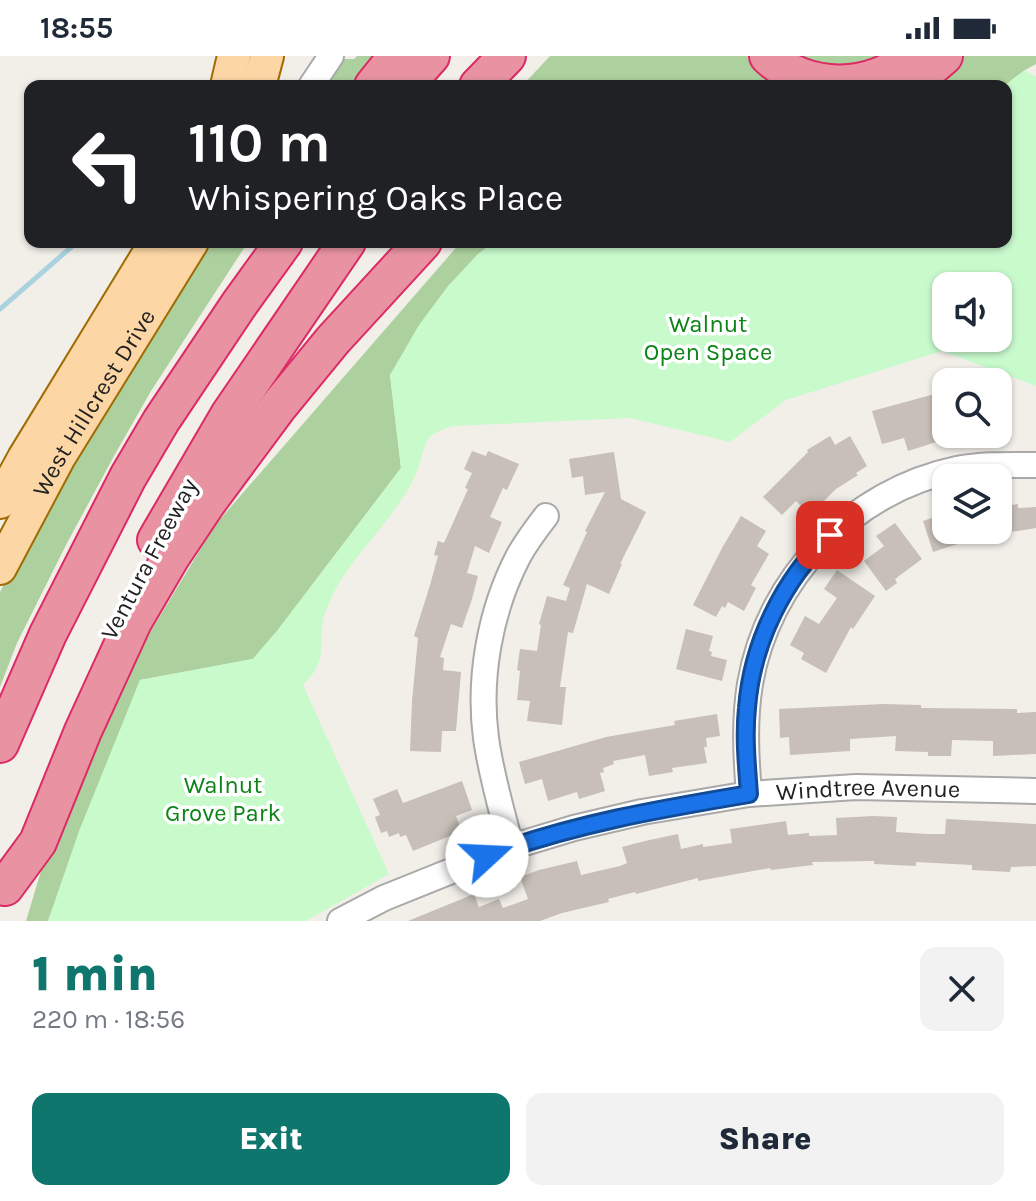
<!DOCTYPE html>
<html lang="en">
<head>
<meta charset="utf-8">
<style>
  body { margin:0; font-family:Karla,sans-serif; background:#f2f2f3; color:#1f2937; height:100vh; display:flex; flex-direction:column; font-size:30px; white-space:nowrap }
  * { box-sizing:border-box; margin:0 }
  p { font-size:26px; color:#747a83 }
  .icon { flex:none; width:44px; height:44px; fill:none; stroke:currentColor; stroke-width:2; stroke-linecap:round; stroke-linejoin:round }
  .map { position:relative; height:865px; overflow:hidden }
  .panel { display:flex; flex-direction:column; background:#fff; flex:1 }
  .panel>* { flex:none }
  .banner { position:absolute; left:24px; top:24px; width:988px; height:168px; border-radius:16px; box-shadow:0 2px 6px #0004; background:#202124; color:#fff; overflow:hidden }
  .buttons { position:absolute; left:932px; top:216px; display:grid; gap:16px }
  .buttons a { display:grid; place-items:center; width:80px; height:80px; border-radius:16px; background:#fff; box-shadow:0 2px 6px #0004; font-size:40px }
  .pin { position:absolute; display:grid; place-items:center; width:68px; height:68px; color:#fff; margin:-34px; border-radius:16px; box-shadow:0 4px 12px #0006 }
  .me { position:absolute; width:88px; margin:-44px; rotate:70deg; stroke-linejoin:round; filter:drop-shadow(0 0 6px #0008) }
  .turn { display:flex; align-items:center; gap:28px; height:168px; padding:0 32px; font-size:36px }
  .turn .icon { width:104px; height:104px; stroke-width:2.5 }
  .turn b { display:block; font-size:56px; line-height:68px }
  .round { display:grid; place-items:center; flex:none; width:84px; height:84px; border-radius:16px; background:#f2f2f3 }
  .head { display:flex; align-items:center; justify-content:space-between; height:136px; padding:0 32px }
  h1 { font-size:48px; font-weight:800; line-height:60px; color:#0f766e }
  .action { display:flex; gap:16px; margin-top:auto; padding:16px 32px }
  .action a { flex:1; height:92px; border-radius:16px; background:#0f766e; color:#fff; font-size:32px; font-weight:800; line-height:92px; text-align:center }
  .action a+a { background:#f2f2f3; color:#1f2937 }
  .status { display:flex; justify-content:space-between; align-items:center; height:56px; padding:0 40px; background:#fff; direction:ltr }
  .status svg { height:22px; fill:currentColor }
  .map>svg:first-child { display:block }
</style>
</head>
<body>
<div class="status"><b>18:55</b><svg viewBox="0 0 49 12"><path d="M0 12V9h3v3zM5 12V6h3v6zM10 12V3h3v9zM15 12V0h3v12zM26 1h20v11H26zM47 4h2v5h-2z"/></svg></div>
<div class="map">
<svg width="1036" height="865" viewBox="0 0 1036 865">
  <rect width="100%" height="100%" fill="#f2efe9"/>
  <g fill="#add19e">
    <polygon points="357,0 386,0 362,30 323,30 340,3 354,3"/>
    <polygon points="550,0 760,0 812,30 522,30"/>
    <polygon points="786,0 895,0 842,17"/>
    <polygon points="961,0 1036,0 1036,8 1025,14 1004,30 921,30"/>
    <polygon points="207,186 248,186 151,335 114,400 67,487 17,587 0,631 0,536 37,463"/>
    <polygon points="461,186 494,186 477,199 390,319 401,412 277,575 253,603 140,624 48,865 26,865 44,805 119,628 215,469"/>
  </g>
  <path fill="#c8facc" fill-rule="evenodd" d="M1025 14 1036 21V330L942 295 786 344 730 386 630 362 453 370C417 380 428 393 415 420 394 465 350 500 331 543 329 548 326 554 324 560 320 574 323 589 320 603 317 613 310 622 303 629L389 818 306 865H48L79 775 140 624 253 603 277 575 401 412 390 319 419 269 448 230 477 199 494 186H1006V30H1004ZM946 230H998V282H946Z"/>
  <g fill="none" stroke-linecap="round" stroke-linejoin="round">
    <polyline stroke="#aad3df" stroke-width="5" points="0,253 76,187"/>
  </g>
  <g fill="#c7bfb8">
    <polygon points="946,335 946,383 908,395 904,382 882,388 872,355"/>
    <polygon points="830,380 835,389 850,380 867,410 856,417 858,419 836,433 810,459 796,445 782,459 763,441 808,396 807,394"/>
    <polygon points="472,395 486,400 488,395 519,408 507,434 503,432 490,461 502,466 489,497 475,490 467,517 478,520 472,543 462,572 451,568 440,601 444,602 443,614 461,616 456,675 442,675 441,696 410,695 412,645 418,582 414,580 430,529 438,500 434,499 438,485 444,487 468,433 465,432 472,417 464,413"/>
    <polygon points="614,396 621,443 646,456 620,508 622,508 609,538 587,528 573,577 568,576 560,631 566,631 562,669 527,665 530,645 517,644 520,615 517,614 520,593 537,595 541,569 539,568 547,540 566,545 570,532 563,529 587,476 585,475 605,436 585,439 583,420 572,422 569,403"/>
    <polygon points="1018,448 1018,452 1036,451 1036,472 998,478 998,451"/>
    <polygon points="946,457 946,474 992,474 992,477 933,496 923,465"/>
    <polygon points="741,460 766,475 757,490 769,498 751,529 756,532 744,555 728,546 725,552 722,550 716,561 693,549 722,492"/>
    <polygon points="895,467 922,503 895,523 897,527 886,535 864,505 884,490 876,480"/>
    <polygon points="837,514 875,540 853,573 851,571 826,617 801,603 804,597 790,589 805,560 819,568 837,542 824,533"/>
    <polygon points="686,573 713,580 709,595 712,596 711,600 727,604 722,625 676,613"/>
    <polygon points="883,648 921,649 921,652 1017,653 1017,657 1036,656 1036,698 993,700 993,685 952,684 951,700 928,700 928,696 895,695 896,680 850,683 850,695 790,699 789,681 780,682 779,653"/>
    <polygon points="717,658 720,680 706,682 707,691 704,691 707,707 672,712 673,716 649,720 645,699 613,705 614,708 603,712 604,716 600,717 605,735 579,743 577,736 548,745 542,723 525,728 519,706 606,681 675,669 674,665"/>
    <polygon points="462,725 472,754 456,760 462,775 413,795 406,779 400,781 399,777 389,781 387,775 381,777 375,761 380,759 373,743 397,733 403,747"/>
    <polygon points="873,760 897,761 896,776 927,778 945,778 946,763 1036,768 1036,810 1011,811 1010,816 972,814 972,809 916,806 916,810 874,808 874,805 812,806 813,809 771,814 770,812 698,825 698,822 636,838 635,836 608,843 609,846 562,857 540,865 408,865 474,838 479,851 499,843 503,852 528,843 520,821 539,814 577,805 581,819 620,810 627,807 622,791 645,785 678,778 681,793 703,788 703,791 732,787 730,773 786,765 788,779 809,777 809,780 837,779 836,762"/>
  </g>
  <g fill="none" stroke-linecap="round" stroke-linejoin="round">
    <defs>
      <g id="minor">
        <polyline points="311,30 331,0"/>
        <path d="M749 738C746 701 744 665 750 628 768 522 852 435 957 413 983 408 1010 409 1036 409"/>
        <path d="M511 791C502 755 491 719 486 682 478 622 490 555 518 501 526 486 536 473 546 460"/>
        <path id="s1" d="M340 865 384 842 511 791 574 772 642 756 749 738 856 731 1036 735"/>
      </g>
      <g id="major">
        <polyline points="227,30 234,0"/>
        <polyline points="259,30 267,0"/>
        <polyline points="0,446 24,402 156,186"/>
        <path id="s2" d="M0 512 59 401 192 186"/>
      </g>
      <g id="highway">
        <path d="M768 0C805 36 873 37 910 0"/>
        <polyline points="373,30 397,0"/>
        <polyline points="404,30 431,0"/>
        <polyline points="478,30 507,0"/>
        <polyline points="909,30 944,0"/>
        <polyline points="156,484 229,359 347,186"/>
        <polyline points="0,688 48,578 128,421 161,365 240,247 284,186"/>
        <polyline points="5,831 38,786 83,675 133,566 171,501 207,447 278,351 333,284 423,186"/>
      </g>
    </defs>
    <use href="#minor" stroke="#a9a9a9" stroke-width="28"/>
    <use href="#major" stroke="#a06b00" stroke-width="36"/>
    <use href="#highway" stroke="#dc2a67" stroke-width="40"/>
    <use href="#minor" stroke="#fff" stroke-width="24"/>
    <use href="#major" stroke="#fcd6a4" stroke-width="32"/>
    <use href="#highway" stroke="#e892a2" stroke-width="36"/>
  </g>
  <g fill="none" stroke-linecap="round" stroke-linejoin="round">
    <defs>
      <path id="route" d="M487 800C572 768 660 753 749 738 747 710 744 681 747 652 752 587 783 524 830 479"/>
    </defs>
    <use href="#route" stroke="#114b97" stroke-width="20"/>
    <use href="#route" stroke="#1a73e8" stroke-width="14"/>
  </g>
  <g text-anchor="middle" stroke-width="7" stroke-linejoin="round" paint-order="stroke">
    <g font-size="24" fill="#0c8416" stroke="#fff">
      <text x="708" y="276">Walnut<tspan x="708" dy="28">Open Space</tspan></text>
      <text x="223" y="737">Walnut<tspan x="223" dy="28">Grove Park</tspan></text>
    </g>
    <g font-size="24" fill="#222" stroke="#fff">
      <text dy="8" stroke="none"><textPath href="#s2" startOffset="190">West Hillcrest Drive</textPath></text>
      <text transform="translate(149 503) rotate(-62)" y="8">Ventura Freeway</text>
      <text dy="8" stroke="none"><textPath href="#s1" startOffset="550">Windtree Avenue</textPath></text>
    </g>
  </g>
</svg>
<div class="buttons">
<a><svg class="icon" aria-label="sound" viewBox="0 0 24 24"><path d="M4 9h4l5-4v14l-5-4H4zM17 9q2 3 0 6"/></svg></a>
<a><svg class="icon" aria-label="search" viewBox="0 0 24 24"><circle cx="10" cy="10" r="6"/><path d="M15 15l6 6"/></svg></a>
<a><svg class="icon" aria-label="layers" viewBox="0 0 24 24"><path d="M12 4l9 5-9 5-9-5zM3 14l9 5 9-5"/></svg></a>
</div>
<div class="pin" style="left:830px;top:479px;background:#d93025"><svg class="icon" aria-label="arrive" viewBox="0 0 24 24"><path d="M6 21V4h12l-3 4 3 4H6"/></svg></div>
<svg class="me" style="left:487px;top:800px" viewBox="-20 -20 40 40"><circle r="19" fill="#fff"/><path d="M0-13L10 11 0 6-10 11z" fill="#1a73e8"/></svg>
<div class="banner">
<div class="turn"><svg class="icon" aria-label="left" viewBox="0 0 24 24"><path d="M17 20v-9H6M10 6l-5 5 5 5"/></svg><div><b>110 m</b>Whispering Oaks Place</div></div>
</div>
</div>
<section class="panel">
<div class="head"><div><h1>1 min</h1><p>220 m · 18:56</p></div><a class="round"><svg class="icon" aria-label="close" viewBox="0 0 24 24"><path d="M6 6l12 12M18 6L6 18"/></svg></a></div>
<div class="action"><a>Exit</a><a>Share</a></div>
</section>
</body>
</html>
